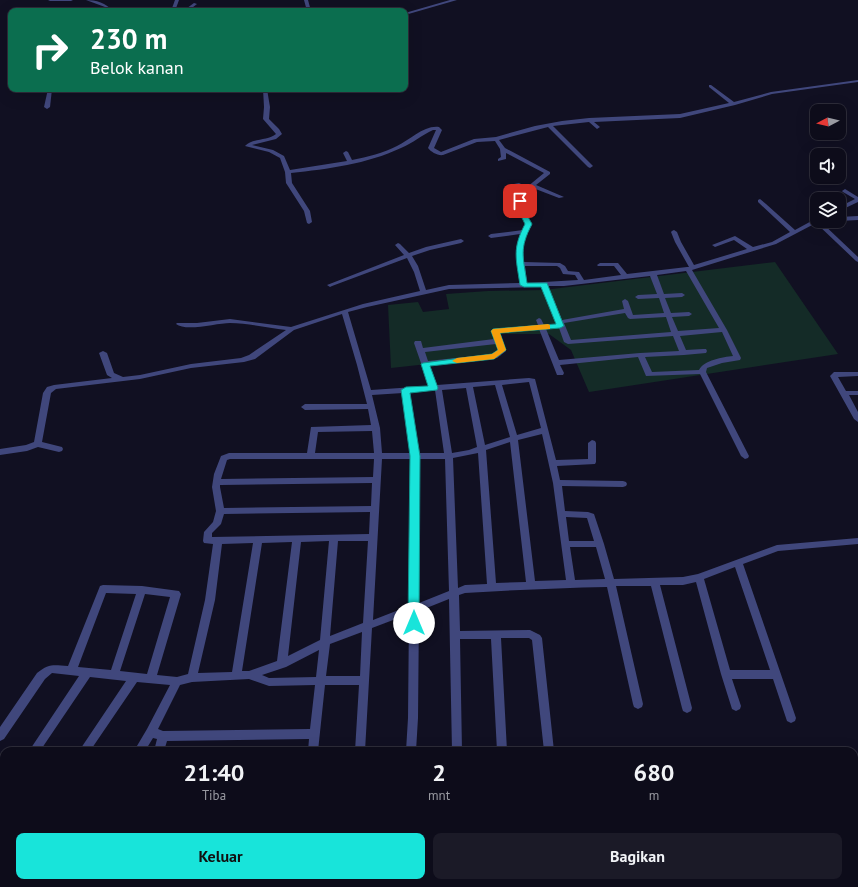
<!DOCTYPE html>
<html lang="id">
<head>
<meta charset="utf-8">
<style>
  body { margin:0; font-family:"PT Sans",sans-serif; background:#1b1a27; color:#f1f3f6; height:100vh; display:flex; flex-direction:column; font-size:15px; white-space:nowrap }
  * { box-sizing:border-box; margin:0 }
  p { font-size:13px; color:#9a9ba2 }
  .icon { flex:none; width:22px; height:22px; fill:none; stroke:currentColor; stroke-width:2; stroke-linecap:round; stroke-linejoin:round }
  .map { position:relative; flex:1; overflow:hidden }
  .details { position:absolute; left:0px; top:747px; width:858px; height:140px; display:flex; flex-direction:column; background:#0d0c1a; border-radius:12px 12px 0 0; box-shadow:0 4px 16px #0002,0 0 0 1px #2d2c39 }
  .details>* { flex:none }
  .top-card { position:absolute; left:8px; top:8px; width:400px; height:84px; border-radius:8px; box-shadow:0 4px 16px #0002,0 0 0 1px #2d2c39; background:#0b6e4f; color:#fff; overflow:hidden }
  .needle { width:26px; rotate:263deg }
  .controls { position:absolute; left:810px; top:104px; display:grid; gap:8px }
  .controls a { display:grid; place-items:center; width:36px; height:36px; border-radius:8px; background:#0d0c1a; box-shadow:0 4px 16px #0002,0 0 0 1px #2d2c39; font-size:20px }
  .pin { position:absolute; display:grid; place-items:center; width:34px; height:34px; color:#fff; margin:-17px; border-radius:8px; box-shadow:0 2px 6px #0006 }
  .me { position:absolute; width:44px; margin:-22px; rotate:0deg; stroke-linejoin:round; filter:drop-shadow(0 0 3px #0008) }
  .turn { display:flex; align-items:center; gap:14px; height:84px; padding:0 16px; font-size:18px }
  .turn .icon { width:52px; height:52px; stroke-width:2.5 }
  .turn b { display:block; font-size:28px; line-height:34px }
  .eta { display:flex; justify-content:space-evenly; align-items:center; height:68px; text-align:center }
  .eta b { font-size:24px; font-weight:700; line-height:28px }
  .cta { display:flex; gap:8px; margin-top:auto; padding:8px 16px }
  .cta a { flex:1; height:46px; border-radius:8px; background:#18e4da; color:#111; font-size:16px; font-weight:700; line-height:46px; text-align:center }
  .cta a+a { background:#1b1a27; color:#f1f3f6 }
  .map>svg:first-child { display:block }
</style>
</head>
<body>
<div class="map">
<svg width="858" height="887" viewBox="0 0 858 887">
  <rect width="100%" height="100%" fill="#111022"/>
  <polygon fill="#142b27" points="775,262 838,354 589,392 571,350 549,334 497,334 501,356 391,368 388,305 418,302 423,312 449,309 446,294 488,291 544,290"/>
  <g fill="none" stroke-linecap="round" stroke-linejoin="round">
    <g fill="#40477c" fill-rule="evenodd">
      <polygon points="48,0 73,0 71,1 50,1"/>
      <path d="M86 0C96 0 106 3 113 11H109L105 7Z"/>
      <polygon points="175,0 179,0 175,11 171,11"/>
      <polygon points="304,0 308,0 311,11 307,11"/>
      <polygon points="450,0 457,0 405,15 405,13"/>
      <polygon points="194,3 197,4 188,11 183,11"/>
      <path d="M858 80V82L772 94 735 105 680 118 594 122 600 127 597 129 589 122 553 126 593 166 590 168 588 167 548 127 499 140 505 148 550 172V174L536 185 564 197 559 198 533 188C517 206 524 207 532 225 524 239 522 245 524 262L560 263 565 266 568 271 579 272 584 280 621 275 614 266H598L597 265 600 263H618L627 274 687 267H689L675 242 671 232 672 231 674 230 677 232 681 242 694 265 747 249 734 240 715 247 712 245 735 236 753 247 772 242 790 232 758 202V200L760 199 766 204 795 230 817 218V221H820L858 257V262L856 261 816 223 776 244 692 270 727 330 741 358 740 360 722 363 707 368 706 372 749 456 748 458 745 459 741 456 700 374 646 376 638 357 560 365 564 373 563 375H557L539 329 499 333 506 351 497 358 430 366 437 385 529 378 535 379 556 460 588 459V443L592 440 595 441 596 443V462L595 464 557 466 560 480 623 481 626 482 627 484 626 486 623 487 562 486 565 511 588 512 594 514 604 544 614 579 683 577 698 574 777 545 858 538V544L778 551 743 564 796 718 795 721 791 723 787 721 773 679H732L741 706 740 709 736 711 732 709 721 674 696 582 683 585H660L692 708 691 711 687 713 683 711 682 708 651 586H616L643 704 642 707 638 709 634 707 633 704 607 587C560 588 513 590 465 593L459 595 460 631 530 630 540 635 542 638 554 751H544L532 640 529 638H501L507 751H497L491 639H460L462 751H452L449 599 419 611 418 718 416 751H406L408 718 409 614 372 628 365 751H355L359 685H325L318 751H308L309 739 167 741 164 751H154L157 739 153 738 145 751H134L147 729 170 685 137 682 90 751H79L126 681 90 677 40 751H29L79 676 52 673 45 679 4 739 0 741V727L37 673C49 663 54 665 68 666L100 586 103 585 142 586 179 591 181 594 157 675 177 677 188 674 205 600 213 544 204 543 203 541 204 532 213 522 216 511 212 487 214 474 221 456 229 453H307L311 427 371 425 368 409 305 410 301 407 305 404H367L357 365 342 314 294 330 255 359 244 362 191 368 140 379 56 389 51 393 42 442 62 447 63 449 62 451 59 452 38 447 27 451 0 455V449L26 445 34 442 43 393 47 387 54 385 112 378 107 375 99 353 103 351 107 353 114 373 123 377 140 375 191 364 241 358 249 355 286 330C268 328 248 323 230 323 217 323 186 332 176 324L177 323H197L230 319 291 327 363 304 420 291 414 272 407 258 332 286 330 287 327 285 404 255 395 245 398 243 400 244 409 253 426 247 461 239 464 241 461 243 430 250 412 256 418 266 426 290 449 285 520 283 516 249 520 234 491 238 488 236 491 234 523 230 526 225C519 209 512 207 525 190L514 184 519 183 527 187 544 173 506 153V159L498 161V159L501 157 500 149 495 141 477 142 443 155C438 156 431 152 428 148L436 130H433C422 135 413 143 401 148 367 164 328 169 291 173L292 183 310 211 312 222 309 224 307 223 304 211 286 183 285 172 280 158 269 152 245 146C252 138 268 141 276 134L263 119 264 107 263 89H267L270 107 269 119 279 129 282 134 276 139 252 145 273 150 284 156 290 170 347 161 343 153 346 151 348 152 352 160C368 157 383 153 397 146 410 140 424 125 439 127L442 130 434 148 441 152 474 139 496 137 535 126 562 121 589 118 680 114 729 103 709 87V85H711L734 102 771 92ZM525 266H557L560 268 563 274 575 275 578 280 527 283ZM686 271 719 328 678 331 672 317 689 316 692 314 689 312 671 313 665 298 682 297 685 295 682 293 664 294 657 275ZM650 276 657 294 638 295 635 297 638 299 659 298 664 313 633 315 628 301 625 299 622 301 624 309 562 320 548 286H564ZM541 287 557 324 544 325 541 319 539 318 536 320 538 325 493 329 492 331 494 339 423 348 421 341H415L414 343 429 386 371 390 348 312 367 307 449 289ZM625 313 628 318 630 319 666 317 671 332 571 340 564 323ZM559 328 564 342 568 344 673 336 679 351 640 353 559 360 546 329ZM722 332 733 356C723 357 704 360 699 370L652 372 645 357 684 355 706 353 707 351 706 349H703L686 350 680 336ZM496 344 498 350 492 354 428 361 425 352ZM529 382 541 428 517 435 502 385ZM495 385 510 437 485 445 473 387ZM466 388 477 447 469 450 452 453 442 390ZM435 390 444 453H419L410 392ZM403 393 411 453H382L380 428 372 395ZM372 431 374 453H315L318 432ZM542 434 553 483 566 580 535 581 518 440ZM510 442 526 582 496 583 486 450ZM478 453 487 584 465 585 458 588 453 458ZM230 459H374L373 477 221 479 227 460ZM382 459H411L409 606 373 620ZM419 459H445L449 591 419 603ZM372 483 371 506 224 508 220 487V485ZM370 512 369 534 212 537V533L221 524 224 514ZM566 517 587 518 594 541H569ZM329 541 320 640 288 656 301 542ZM338 541H368L363 623 330 636ZM292 542 277 661 249 671H242L262 543ZM253 543 232 672 198 673 215 600 222 544ZM570 547H596L605 579 575 580ZM735 567 770 670H730L704 579ZM106 593 136 594 111 670 78 667ZM145 594 170 597 147 674 120 671ZM362 632 360 676H326L330 644ZM319 650 316 677 269 678 262 675 286 667ZM249 679 269 686 315 685 310 729 163 731 158 729 180 685 192 682Z"/>
      <polygon points="48,89 52,89 50,107 47,109 44,107"/>
      <polygon points="845,189 858,197 858,202 839,211 839,207 855,199 843,192 842,191"/>
      <polygon points="858,216 858,220 839,221 839,217"/>
      <polygon points="834,372 858,372 858,376 838,377 846,391 858,391 858,395 849,395 858,412 858,422 854,419 830,376"/>
      <rect x="0" y="769" width="4" height="10"/>
      <rect x="0" y="816" width="4" height="12"/>
      <polygon points="409,883 465,883 463,887 411,887"/>
      <rect x="504" y="883" width="12" height="4"/>
      <polygon points="553,883 565,883 566,887 554,887"/>
    </g>
  </g>
  <path fill="#18e4da" stroke="#10948e" d="M518 200 524 201 523 208 532 224C519 249 523 256 527 283H547L564 326 560 328 500 333 506 350 494 359 430 366 438 388 437 390 410 393 420 456 419 623 418 626 414 627 410 626 408 623 410 456 401 390 406 387 428 386 421 364 423 363 492 354 498 350 491 331 493 329 556 324 541 287H524L520 285C516 258 512 249 525 224L517 208Z"/>
  <polygon fill="#f59e0b" points="548,324 550,325 550,329 500,333 506,350 494,359 457,363 452,361 457,358 492,354 498,350 491,331 493,329"/>
</svg>
<div class="controls">
<a><svg class="needle" viewBox="-14 -14 28 28"><path d="M0-13l5 13h-10z" fill="#e53935"/><path d="M0 13l5-13h-10z" fill="#9a9ba2"/></svg></a>
<a><svg class="icon" aria-label="sound" viewBox="0 0 24 24"><path d="M4 9h4l5-4v14l-5-4H4zM17 9q2 3 0 6"/></svg></a>
<a><svg class="icon" aria-label="layers" viewBox="0 0 24 24"><path d="M12 4l9 5-9 5-9-5zM3 14l9 5 9-5"/></svg></a>
</div>
<div class="pin" style="left:520px;top:201px;background:#d93025"><svg class="icon" aria-label="arrive" viewBox="0 0 24 24"><path d="M6 21V4h12l-3 4 3 4H6"/></svg></div>
<svg class="me" style="left:414px;top:623px" viewBox="-20 -20 40 40"><circle r="19" fill="#fff"/><path d="M0-13L10 11 0 6-10 11z" fill="#18e4da"/></svg>
<div class="top-card">
<div class="turn"><svg class="icon" aria-label="right" viewBox="0 0 24 24"><path d="M7 20v-9h11M14 6l5 5-5 5"/></svg><div><b>230 m</b>Belok kanan</div></div>
</div>
<section class="details">
<div class="eta">
<div><b>21:40</b><p>Tiba</p></div>
<div><b>2</b><p>mnt</p></div>
<div><b>680</b><p>m</p></div>
</div>
<div class="cta"><a>Keluar</a><a>Bagikan</a></div>
</section>
</div>
</body>
</html>
